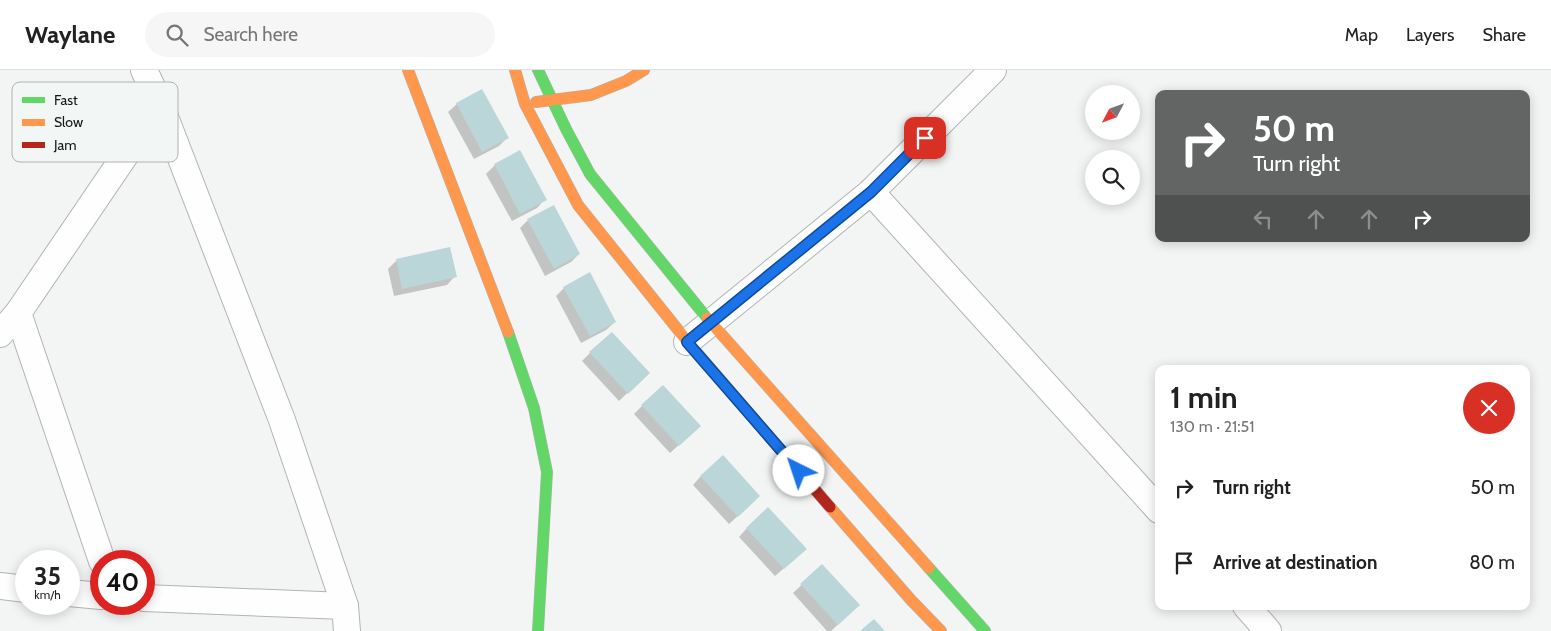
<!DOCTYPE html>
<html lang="en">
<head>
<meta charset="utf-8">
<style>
  body { margin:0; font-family:Cabin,sans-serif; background:#f6f6f6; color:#222; height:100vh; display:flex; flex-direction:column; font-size:19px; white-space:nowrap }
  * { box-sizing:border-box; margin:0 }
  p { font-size:16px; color:#767676 }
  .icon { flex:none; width:28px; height:28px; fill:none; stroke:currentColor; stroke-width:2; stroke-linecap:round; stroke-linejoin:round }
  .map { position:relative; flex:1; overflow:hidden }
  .panel { position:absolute; left:1155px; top:295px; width:375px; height:245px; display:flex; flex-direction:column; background:#fff; border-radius:10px; box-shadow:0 2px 12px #0003 }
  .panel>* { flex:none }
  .guide { position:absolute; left:1155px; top:20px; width:375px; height:152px; border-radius:10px; box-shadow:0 2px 12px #0003; background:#636564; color:#fff; overflow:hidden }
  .needle { width:32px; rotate:229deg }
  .fabs { position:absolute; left:1085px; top:15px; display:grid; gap:10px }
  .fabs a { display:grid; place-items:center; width:55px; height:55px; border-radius:50%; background:#fff; box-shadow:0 2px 12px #0003; font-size:25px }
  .speed { position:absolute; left:15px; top:480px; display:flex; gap:10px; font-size:25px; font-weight:700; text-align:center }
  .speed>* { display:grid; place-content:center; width:65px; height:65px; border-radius:50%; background:#fff; box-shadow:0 2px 12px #0003; line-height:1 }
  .speed small { font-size:12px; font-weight:400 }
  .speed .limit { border:8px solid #d22; background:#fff; color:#111 }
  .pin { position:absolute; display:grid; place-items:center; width:42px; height:42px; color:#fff; margin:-21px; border-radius:10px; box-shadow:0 2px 8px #0006 }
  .me { position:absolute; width:55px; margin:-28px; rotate:319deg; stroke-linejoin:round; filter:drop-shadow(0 0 4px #0008) }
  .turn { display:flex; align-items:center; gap:18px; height:105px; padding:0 15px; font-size:22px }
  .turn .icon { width:65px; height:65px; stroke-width:2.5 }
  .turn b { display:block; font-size:35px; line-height:42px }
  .lanes { display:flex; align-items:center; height:48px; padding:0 15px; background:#0003; justify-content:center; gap:25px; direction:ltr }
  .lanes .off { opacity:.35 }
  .round { display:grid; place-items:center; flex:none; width:52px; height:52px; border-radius:26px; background:#f6f6f6 }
  .overview { display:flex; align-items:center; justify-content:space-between; height:85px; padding:0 15px }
  h1 { font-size:30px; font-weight:700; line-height:38px }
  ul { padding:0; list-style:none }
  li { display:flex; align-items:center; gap:15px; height:75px; padding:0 15px }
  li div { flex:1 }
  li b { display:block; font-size:19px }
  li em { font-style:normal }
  header { display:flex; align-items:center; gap:30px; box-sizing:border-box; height:70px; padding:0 25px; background:#fff; border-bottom:1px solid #e0e0e0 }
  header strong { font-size:24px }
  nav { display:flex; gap:28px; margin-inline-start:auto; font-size:18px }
  .search { width:350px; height:45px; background:#f6f6f6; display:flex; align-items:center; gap:12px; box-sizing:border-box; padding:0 18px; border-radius:28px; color:#767676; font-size:19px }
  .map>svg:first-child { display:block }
</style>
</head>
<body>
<header>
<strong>Waylane</strong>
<div class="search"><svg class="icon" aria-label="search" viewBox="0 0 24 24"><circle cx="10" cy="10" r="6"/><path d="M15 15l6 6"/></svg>Search here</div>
<nav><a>Map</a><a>Layers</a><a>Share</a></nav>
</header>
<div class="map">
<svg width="1551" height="561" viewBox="0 0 1551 561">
  <rect width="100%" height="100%" fill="#f3f5f4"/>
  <g fill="#0003">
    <polygon points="457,34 507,68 499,76 474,89 448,42"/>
    <polygon points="520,82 545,129 537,138 512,151 486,104 495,95"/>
    <polygon points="528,150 579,184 571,192 545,206 520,158"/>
    <polygon points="396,191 455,206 447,215 394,226 388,199"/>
    <polygon points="564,218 615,252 606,260 581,273 556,226"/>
    <polygon points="590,283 640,311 619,331 582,291"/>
    <polygon points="642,336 691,364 670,383 634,344"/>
    <polygon points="701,406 751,434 729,454 693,415"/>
    <polygon points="747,458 797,487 775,506 739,467"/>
    <polygon points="822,496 850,543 831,561 827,561 793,523"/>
  </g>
  <g fill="#bad6d8">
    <polygon points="482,19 509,68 482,82 456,33"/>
    <polygon points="520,80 547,130 520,144 494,94"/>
    <polygon points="554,135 580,184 554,199 527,149"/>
    <polygon points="450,177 457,207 402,219 396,189"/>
    <polygon points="590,202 616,252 590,266 563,217"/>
    <polygon points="612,262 650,303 628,324 589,282"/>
    <polygon points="663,315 701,356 679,376 641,335"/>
    <polygon points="723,385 760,426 738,447 700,406"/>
    <polygon points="768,437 807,479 784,499 746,458"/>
    <polygon points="822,494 860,535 838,555 800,514"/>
    <polygon points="874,549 885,561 860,561"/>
  </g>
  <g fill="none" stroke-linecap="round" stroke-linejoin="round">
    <defs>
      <g id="street">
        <polyline points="160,34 282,350 345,536"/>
        <polyline points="871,122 1159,440"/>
        <polyline points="0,264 18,243"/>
        <polyline points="687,272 871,122 993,0"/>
        <polyline points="102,491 18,243 160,34 144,0"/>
        <polyline points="0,516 26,519"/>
        <polyline points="69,523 101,526"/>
        <polyline points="144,528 345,536 347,561"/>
        <polyline points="1246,536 1268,561"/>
      </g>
      <g id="fast">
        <polyline points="538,0 566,59 590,104 707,248"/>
        <polyline points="508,262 534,338 547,402 538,561"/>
        <polyline points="929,498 985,561"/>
      </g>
      <g id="slow">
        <polyline points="408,0 508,262"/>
        <polyline points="515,0 525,34 578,135 691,276"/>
        <polyline points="536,32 591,25 626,11 644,0"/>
        <polyline points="707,248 929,498"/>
        <polyline points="830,437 911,530 941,561"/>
      </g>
      <polyline id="jam" points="691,276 830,437"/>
    </defs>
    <use href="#street" stroke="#b2b4b3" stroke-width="28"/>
    <use href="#fast" stroke="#b2b4b3" stroke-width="12"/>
    <use href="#slow" stroke="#b2b4b3" stroke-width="12"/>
    <use href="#jam" stroke="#b2b4b3" stroke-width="12"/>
    <use href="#street" stroke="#fdfefd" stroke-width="26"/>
    <use href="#fast" stroke="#63d668" stroke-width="11"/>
    <use href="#slow" stroke="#ff974d" stroke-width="11"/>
    <use href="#jam" stroke="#b3261e" stroke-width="11"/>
  </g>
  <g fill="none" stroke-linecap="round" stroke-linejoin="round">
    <defs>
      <polyline id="route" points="799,401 687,272 871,122 925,68"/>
    </defs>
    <use href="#route" stroke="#114b97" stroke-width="12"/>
    <use href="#route" stroke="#1a73e8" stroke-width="9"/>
  </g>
  <rect x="12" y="12" width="166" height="80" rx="8" fill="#f2f6f5" stroke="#b0b3b2" stroke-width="1"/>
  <rect x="22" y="27" width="23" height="6" fill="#63d668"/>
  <rect x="22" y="49" width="23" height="7" fill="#ff974d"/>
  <rect x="22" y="72" width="23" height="6" fill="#b3261e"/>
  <g font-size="14" fill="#161717">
    <text x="54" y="35">Fast</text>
    <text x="54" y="57">Slow</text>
    <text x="54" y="80">Jam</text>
  </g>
</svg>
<div class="fabs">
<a><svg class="needle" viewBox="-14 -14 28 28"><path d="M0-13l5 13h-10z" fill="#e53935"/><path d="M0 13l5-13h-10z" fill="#767676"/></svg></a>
<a><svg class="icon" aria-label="search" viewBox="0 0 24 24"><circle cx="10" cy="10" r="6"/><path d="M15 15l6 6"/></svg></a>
</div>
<div class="speed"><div>35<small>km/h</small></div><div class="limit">40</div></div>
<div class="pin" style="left:925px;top:68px;background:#d93025"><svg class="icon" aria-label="arrive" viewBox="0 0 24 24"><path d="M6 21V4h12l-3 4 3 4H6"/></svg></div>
<svg class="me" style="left:799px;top:401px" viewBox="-20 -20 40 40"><circle r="19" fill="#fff"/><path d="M0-13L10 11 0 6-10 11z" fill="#1a73e8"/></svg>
<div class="guide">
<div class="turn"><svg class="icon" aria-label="right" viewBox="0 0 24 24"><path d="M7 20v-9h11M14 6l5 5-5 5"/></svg><div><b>50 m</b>Turn right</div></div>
<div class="lanes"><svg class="icon off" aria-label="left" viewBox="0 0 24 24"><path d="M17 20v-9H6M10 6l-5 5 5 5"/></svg><svg class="icon off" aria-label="ahead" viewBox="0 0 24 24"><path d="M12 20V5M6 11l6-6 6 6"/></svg><svg class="icon off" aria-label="ahead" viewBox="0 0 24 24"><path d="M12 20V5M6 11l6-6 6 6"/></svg><svg class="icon" aria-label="right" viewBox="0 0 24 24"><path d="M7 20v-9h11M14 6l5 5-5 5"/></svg></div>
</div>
<section class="panel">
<div class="overview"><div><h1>1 min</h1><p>130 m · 21:51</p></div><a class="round" style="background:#d93025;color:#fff"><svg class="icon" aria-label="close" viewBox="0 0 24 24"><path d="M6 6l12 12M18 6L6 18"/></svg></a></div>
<ul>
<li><svg class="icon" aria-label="right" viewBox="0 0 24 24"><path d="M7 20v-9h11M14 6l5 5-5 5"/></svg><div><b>Turn right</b></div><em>50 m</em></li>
<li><svg class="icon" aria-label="arrive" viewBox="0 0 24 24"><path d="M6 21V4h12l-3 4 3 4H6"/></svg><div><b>Arrive at destination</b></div><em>80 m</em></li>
</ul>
</section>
</div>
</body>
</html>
